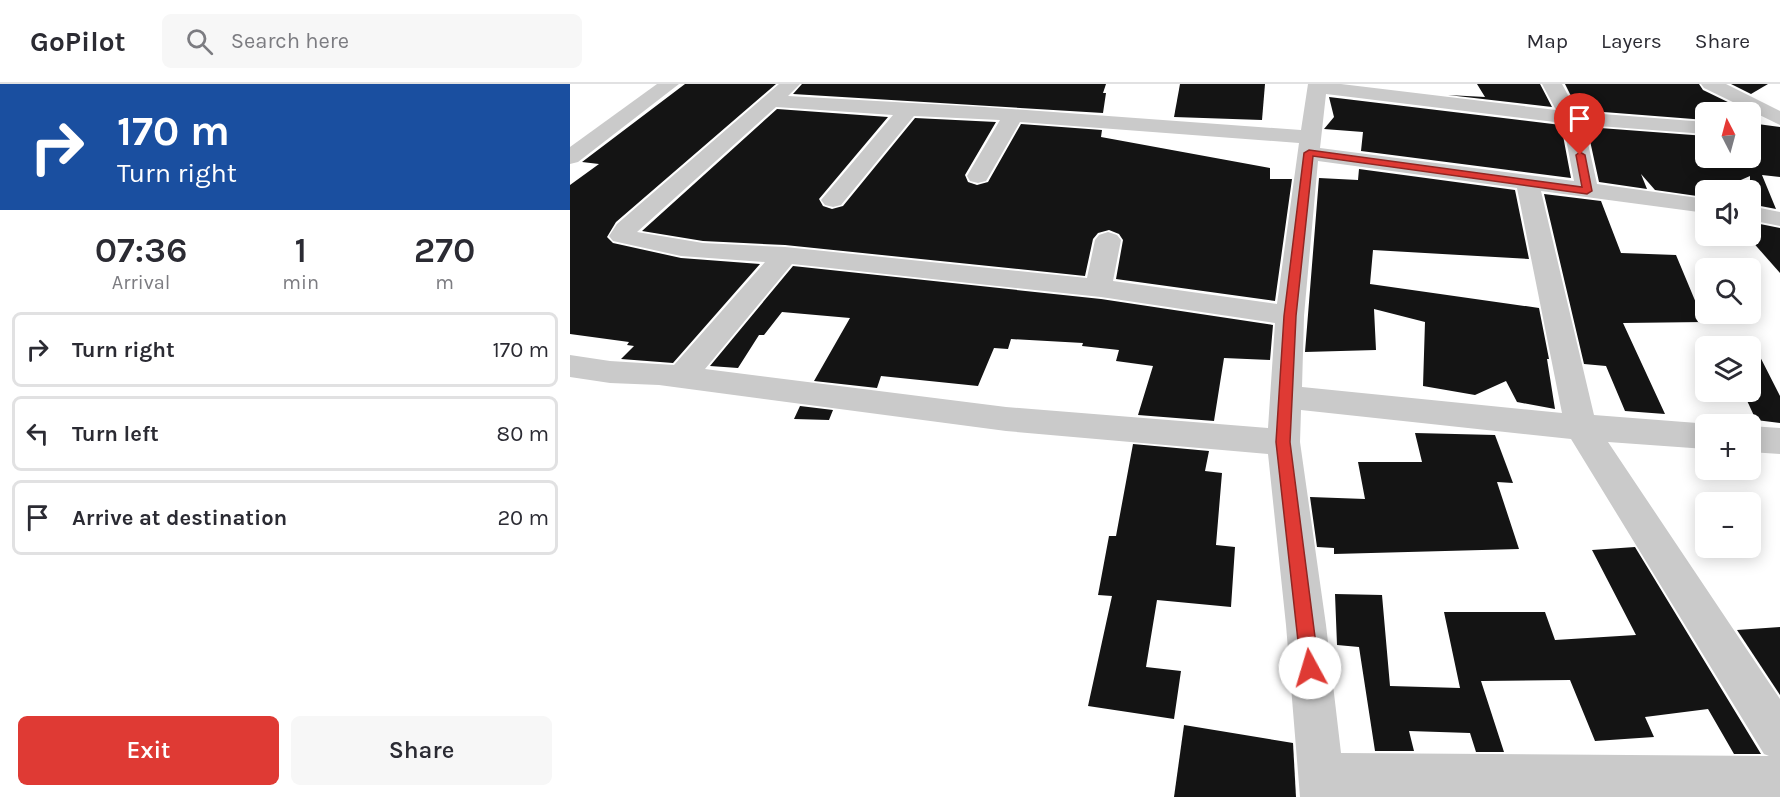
<!DOCTYPE html>
<html lang="en">
<head>
<meta charset="utf-8">
<style>
  body { margin:0; font-family:Karla,sans-serif; background:#f7f7f7; color:#2b2b33; height:100vh; display:flex; flex-direction:column; font-size:22px; white-space:nowrap }
  * { box-sizing:border-box; margin:0 }
  p { font-size:20px; color:#7c7c81 }
  .icon { flex:none; width:33px; height:33px; fill:none; stroke:currentColor; stroke-width:2; stroke-linecap:round; stroke-linejoin:round }
  .map { position:relative; flex:1; overflow:hidden }
  .sheet { display:flex; flex-direction:column; background:#fff; width:570px }
  .sheet>* { flex:none }
  .banner { background:#1a4fa0; color:#fff; overflow:hidden }
  .needle { width:39px; rotate:354deg }
  .buttons { position:absolute; left:1125px; top:18px; display:grid; gap:12px }
  .buttons a { display:grid; place-items:center; width:66px; height:66px; border-radius:9px; background:#fff; box-shadow:0 3px 15px #0003; font-size:30px }
  .pin { position:absolute; display:grid; place-items:center; width:51px; height:51px; color:#fff; margin:-62px -26px; border-radius:50% 50% 50% 0; rotate:-45deg; box-shadow:0 0 6px #0007 }
  .pin .icon { rotate:45deg }
  .me { position:absolute; width:66px; margin:-33px; rotate:354deg; stroke-linejoin:round; filter:drop-shadow(0 0 4px #0008) }
  .turn { display:flex; align-items:center; gap:21px; height:126px; padding:0 18px; font-size:27px }
  .turn .icon { width:78px; height:78px; stroke-width:2.5 }
  .turn b { display:block; font-size:42px; line-height:51px }
  .eta { display:flex; justify-content:space-evenly; align-items:center; height:102px; text-align:center }
  .eta b { font-size:36px; font-weight:600; line-height:42px }
  .action { display:flex; gap:12px; margin-top:auto; padding:12px 18px }
  .action a { flex:1; height:69px; border-radius:9px; background:#df3a34; color:#fff; font-size:24px; font-weight:600; line-height:69px; text-align:center }
  .action a+a { background:#f7f7f7; color:#2b2b33 }
  ul { padding:0; list-style:none }
  li { display:flex; align-items:center; gap:18px; height:75px; margin:0 12px 9px; padding:0 6px; border:3px solid #e1e1e2; border-radius:9px }
  li div { flex:1 }
  li b { display:block; font-size:22px }
  li em { font-style:normal }
  header { display:flex; align-items:center; gap:36px; box-sizing:border-box; height:84px; padding:0 30px; background:#fff; border-bottom:2px solid #e1e1e2 }
  header strong { font-size:28px }
  nav { display:flex; gap:33px; margin-inline-start:auto; font-size:21px }
  .search { width:420px; height:54px; background:#f7f7f7; display:flex; align-items:center; gap:15px; box-sizing:border-box; padding:0 21px; border-radius:9px; color:#7c7c81; font-size:22px }
  main { display:flex; flex:1; min-height:0 }
  .map>svg:first-child { display:block }
</style>
</head>
<body>
<header>
<strong>GoPilot</strong>
<div class="search"><svg class="icon" aria-label="search" viewBox="0 0 24 24"><circle cx="10" cy="10" r="6"/><path d="M15 15l6 6"/></svg>Search here</div>
<nav><a>Map</a><a>Layers</a><a>Share</a></nav>
</header>
<main>
<section class="sheet">
<div class="banner">
<div class="turn"><svg class="icon" aria-label="right" viewBox="0 0 24 24"><path d="M7 20v-9h11M14 6l5 5-5 5"/></svg><div><b>170 m</b>Turn right</div></div>
</div>
<div class="eta">
<div><b>07:36</b><p>Arrival</p></div>
<div><b>1</b><p>min</p></div>
<div><b>270</b><p>m</p></div>
</div>
<ul>
<li><svg class="icon" aria-label="right" viewBox="0 0 24 24"><path d="M7 20v-9h11M14 6l5 5-5 5"/></svg><div><b>Turn right</b></div><em>170 m</em></li>
<li><svg class="icon" aria-label="left" viewBox="0 0 24 24"><path d="M17 20v-9H6M10 6l-5 5 5 5"/></svg><div><b>Turn left</b></div><em>80 m</em></li>
<li><svg class="icon" aria-label="arrive" viewBox="0 0 24 24"><path d="M6 21V4h12l-3 4 3 4H6"/></svg><div><b>Arrive at destination</b></div><em>20 m</em></li>
</ul>
<div class="action"><a>Exit</a><a>Share</a></div>
</section>
<div class="map">
<svg width="1210" height="713" viewBox="0 0 1210 713">
  <rect width="100%" height="100%" fill="#fff"/>
  <g fill="#141414">
    <polygon points="115,0 206,0 46,138 37,153 43,159 111,174 190,180 103,279 51,275 64,262 57,261 59,258 0,250 0,101 29,80 12,78"/>
    <polygon points="232,0 536,0 533,9 536,9 533,29 223,10"/>
    <polygon points="610,0 695,0 692,36 604,33"/>
    <polygon points="907,0 970,0 982,23 878,11 915,13"/>
    <polygon points="995,0 1129,0 1133,6 1164,21 1151,28 1136,28 1136,36 1008,26"/>
    <polygon points="1161,0 1198,0 1181,10"/>
    <polygon points="759,13 991,41 1001,94 791,67 793,48 754,45 764,33"/>
    <polygon points="207,25 318,33 249,115 253,122 262,125 273,122 345,34 426,38 395,91 398,98 407,101 418,98 451,40 532,46 531,53 700,84 700,95 722,95 705,217 546,195 553,156 549,150 539,146 528,149 523,155 515,192 215,161 133,157 72,147"/>
    <polygon points="1180,39 1210,43 1210,93 1192,91 1206,125 1180,120 1180,92 1148,106 1136,106 1134,113 1085,106 1071,90 1077,105 1029,98 1017,43 1136,52 1136,74 1180,74"/>
    <polygon points="789,85 945,106 959,175 803,166 800,200 969,224 979,275 977,275 985,325 947,318 936,297 905,311 853,302 855,238 804,225 806,266 735,268 749,94 788,96"/>
    <polygon points="974,110 1031,117 1051,169 1106,171 1134,238 1053,239 1095,330 1055,327 1036,282 1014,280"/>
    <polygon points="1180,138 1210,144 1210,189 1180,155"/>
    <polygon points="223,182 531,215 703,241 700,276 654,274 644,337 568,331 583,282 546,277 549,266 512,262 513,259 441,255 438,265 424,264 408,302 311,292 307,304 244,297 280,234 212,228 194,251 189,251 168,284 140,282"/>
    <polygon points="1180,253 1210,312 1210,339 1186,336 1173,308 1180,308"/>
    <polygon points="230,322 263,326 259,336 224,335"/>
    <polygon points="845,349 925,351 943,399 927,398 949,465 764,470 764,464 747,463 740,413 795,415 788,378 852,378"/>
    <polygon points="563,360 639,367 635,387 652,389 646,461 665,463 661,523 587,516 576,583 611,587 604,635 518,622 542,512 528,511 539,452 546,452"/>
    <polygon points="1065,463 1191,670 1164,670 1138,625 1075,633 1084,653 1025,657 1000,596 911,597 934,668 906,668 900,649 839,647 844,667 805,667 789,563 767,561 765,510 812,511 820,602 890,604 874,528 975,528 985,556 1066,551 1022,466"/>
    <polygon points="1210,543 1210,611 1167,546"/>
    <polygon points="614,641 723,659 726,713 604,713"/>
  </g>
  <g fill="none" stroke-linecap="round" stroke-linejoin="round">
    <g fill="#cacaca" fill-rule="evenodd">
      <polygon points="87,0 109,0 8,78 0,80 0,63"/>
      <path d="M209 0H230L218 12 414 23 731 46 738 0H771L986 26 972 0H992L1007 28 1136 38V50L1014 41 1027 100 1136 115V129L971 107 1024 331 1140 340H1136V365L1038 358 1210 615V713H730L716 541 698 370 436 347 89 301 40 299 0 293V271L40 277 104 281 195 178 111 172 43 157 39 152 47 140ZM756 10 993 39 1004 97 750 64ZM206 23 323 31 251 116 255 121 263 123 271 121 344 32 430 36 397 92 400 97 408 99 416 97 419 92 450 38 729 59 707 220 543 197 551 156 547 151 538 148 529 151 525 156 517 194 215 163 133 159 67 148ZM748 77 947 104 992 329 732 303 734 232ZM222 180 531 213 705 239 698 344 436 323 135 285ZM731 326 1001 355 1194 670 1199 672 771 669 756 541 730 358Z"/>
      <polygon points="1131,0 1156,0 1210,27 1210,41 1134,4"/>
      <polygon points="1180,122 1210,128 1210,142 1180,136"/>
      <polygon points="1180,342 1210,344 1210,370 1180,368"/>
    </g>
  </g>
  <polygon fill="#df3a34" stroke="#912622" stroke-width="1.5" points="739,66 1012,103 1006,71 1010,68 1015,71 1022,107 1017,110 743,72 726,232 720,358 749,584 746,590 740,593 734,590 731,584 706,358 714,232 734,69"/>
</svg>
<div class="buttons">
<a><svg class="needle" viewBox="-14 -14 28 28"><path d="M0-13l5 13h-10z" fill="#e53935"/><path d="M0 13l5-13h-10z" fill="#7c7c81"/></svg></a>
<a><svg class="icon" aria-label="sound" viewBox="0 0 24 24"><path d="M4 9h4l5-4v14l-5-4H4zM17 9q2 3 0 6"/></svg></a>
<a><svg class="icon" aria-label="search" viewBox="0 0 24 24"><circle cx="10" cy="10" r="6"/><path d="M15 15l6 6"/></svg></a>
<a><svg class="icon" aria-label="layers" viewBox="0 0 24 24"><path d="M12 4l9 5-9 5-9-5zM3 14l9 5 9-5"/></svg></a>
<a>+</a>
<a>−</a>
</div>
<div class="pin" style="left:1010px;top:71px;background:#d93025"><svg class="icon" aria-label="arrive" viewBox="0 0 24 24"><path d="M6 21V4h12l-3 4 3 4H6"/></svg></div>
<svg class="me" style="left:740px;top:584px" viewBox="-20 -20 40 40"><circle r="19" fill="#fff"/><path d="M0-13L10 11 0 6-10 11z" fill="#df3a34"/></svg>
</div>
</main>
</body>
</html>
